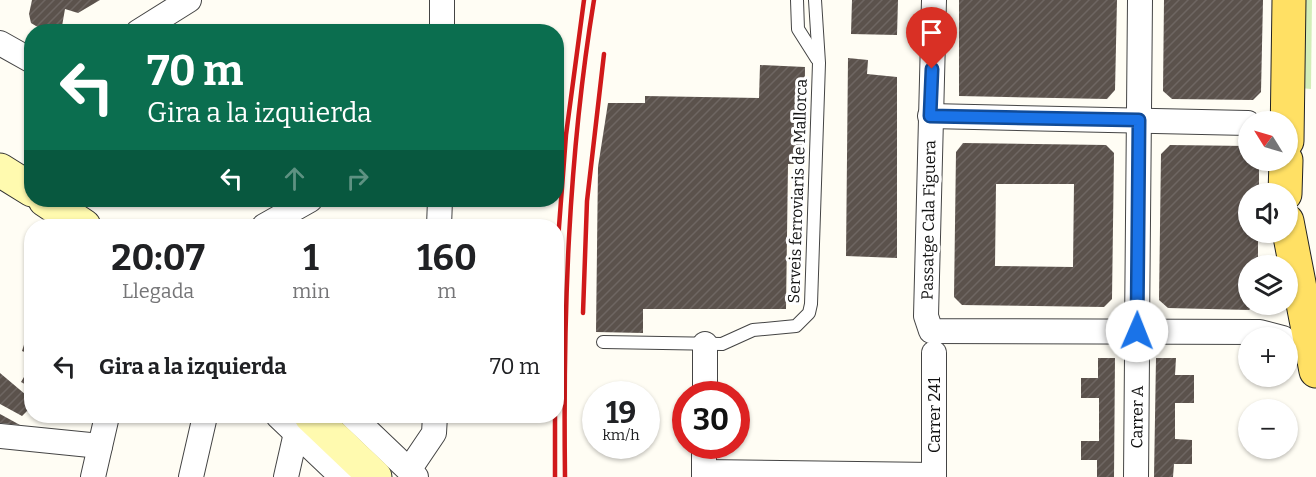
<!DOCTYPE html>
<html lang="es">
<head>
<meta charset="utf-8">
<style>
  body { margin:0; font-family:Bitter,serif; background:#f6f6f6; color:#202124; height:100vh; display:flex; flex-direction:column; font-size:22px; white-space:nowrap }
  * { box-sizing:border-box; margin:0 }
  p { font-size:20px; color:#757577 }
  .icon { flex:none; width:33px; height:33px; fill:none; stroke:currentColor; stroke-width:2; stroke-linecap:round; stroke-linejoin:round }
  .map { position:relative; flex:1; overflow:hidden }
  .side { position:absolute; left:24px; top:219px; width:540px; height:204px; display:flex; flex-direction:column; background:#fff; border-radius:24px; box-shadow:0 2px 4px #0004 }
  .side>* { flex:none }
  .top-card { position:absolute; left:24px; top:24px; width:540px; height:183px; border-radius:24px; box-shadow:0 2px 4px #0004; background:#0b6e4f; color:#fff; overflow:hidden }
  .needle { width:39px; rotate:307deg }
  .buttons { position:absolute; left:1238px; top:111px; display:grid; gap:12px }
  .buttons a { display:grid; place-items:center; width:60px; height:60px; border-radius:50%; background:#fff; box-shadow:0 2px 4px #0004; font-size:30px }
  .speed { position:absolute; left:582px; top:381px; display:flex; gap:12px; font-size:30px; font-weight:700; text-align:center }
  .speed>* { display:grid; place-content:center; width:78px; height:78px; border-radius:50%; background:#fff; box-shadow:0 2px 4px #0004; line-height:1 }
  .speed small { font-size:15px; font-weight:400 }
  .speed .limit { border:9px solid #d22; background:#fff; color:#111 }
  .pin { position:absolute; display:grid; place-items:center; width:51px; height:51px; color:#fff; margin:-62px -26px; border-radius:50% 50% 50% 0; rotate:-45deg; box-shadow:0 0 6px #0007 }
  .pin .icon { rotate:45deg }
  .me { position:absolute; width:66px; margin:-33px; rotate:1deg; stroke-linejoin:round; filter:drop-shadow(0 0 4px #0008) }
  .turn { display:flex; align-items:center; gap:21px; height:126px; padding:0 24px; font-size:27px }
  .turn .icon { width:78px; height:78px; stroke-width:2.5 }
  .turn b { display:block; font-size:42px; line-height:51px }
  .lanes { display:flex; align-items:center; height:57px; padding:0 24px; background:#0003; justify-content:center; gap:30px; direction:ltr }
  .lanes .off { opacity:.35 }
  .eta { display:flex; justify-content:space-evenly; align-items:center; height:102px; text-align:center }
  .eta b { font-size:36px; font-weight:700; line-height:42px }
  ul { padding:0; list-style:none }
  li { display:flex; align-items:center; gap:18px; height:90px; padding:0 24px }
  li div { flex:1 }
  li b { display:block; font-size:22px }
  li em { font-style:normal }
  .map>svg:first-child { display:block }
</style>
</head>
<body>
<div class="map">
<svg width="1316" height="477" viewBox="0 0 1316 477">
  <defs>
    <pattern id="building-hatch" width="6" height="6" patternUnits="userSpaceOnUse" patternTransform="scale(1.5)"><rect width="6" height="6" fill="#5b524c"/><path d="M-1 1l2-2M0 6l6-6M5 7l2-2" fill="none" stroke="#6e6662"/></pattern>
  </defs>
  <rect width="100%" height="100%" fill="#fffdf4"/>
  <polygon fill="#d2eeb9" points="1301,0 1312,0 1311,89 1300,88"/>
  <g fill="url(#building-hatch)" fill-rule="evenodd">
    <polygon points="32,0 100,0 78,13 65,9 61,32 41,29 31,23 29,14"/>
    <polygon points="852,0 898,0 897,35 851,34"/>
    <polygon points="959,0 1117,0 1115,90 1107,99 959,96"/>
    <polygon points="1164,0 1263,0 1261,92 1253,100 1172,99 1163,91"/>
    <polygon points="848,58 868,60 867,74 897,77 897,258 846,256"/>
    <polygon points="760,65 805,67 804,164 788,164 786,309 643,309 643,333 596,332 598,167 608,103 645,103 645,96 759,98"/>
    <path d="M963 143 1106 145 1114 153 1112 299 1104 307 962 305 954 297 956 152ZM996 184H1074L1073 267 995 266Z"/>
    <polygon points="1170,145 1248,146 1248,160 1259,160 1259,194 1248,194 1248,232 1258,232 1258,266 1248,266 1248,304 1255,304 1249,310 1168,308 1159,300 1161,154"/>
    <polygon points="27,335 32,336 32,355 22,351"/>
    <polygon points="1098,358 1115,358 1114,477 1097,477 1097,460 1081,460 1081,441 1099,441 1099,398 1081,398 1081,378 1098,378"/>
    <polygon points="1156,358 1176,358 1175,375 1194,375 1194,403 1175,403 1175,439 1192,440 1192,464 1174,464 1173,477 1154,477"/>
    <polygon points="30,367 32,368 32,388 21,382"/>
    <polygon points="0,373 32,400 32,414 27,411 22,416 0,404"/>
    <polygon points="0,414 20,425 0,423"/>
  </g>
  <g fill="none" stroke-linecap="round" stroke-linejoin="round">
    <defs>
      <g id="lane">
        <polyline points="797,0 798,29 817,59"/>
        <polyline points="603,342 722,344 753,330 796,326 809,313 811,304 819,63 815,0"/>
      </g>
      <g id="street">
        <polyline points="934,0 926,316 931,331 1260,332 1283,338"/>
        <polyline points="138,32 189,0"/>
        <polyline points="442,32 442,0"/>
        <polyline points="0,43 32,61"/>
        <polyline points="930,116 1248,123"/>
        <polyline points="264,226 310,200"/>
        <polyline points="439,226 440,200"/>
        <polyline points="1137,331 1140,0"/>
        <polyline points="705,394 705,344"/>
        <polyline points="278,416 342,477"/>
        <polyline points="352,416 416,477"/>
        <polyline points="0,436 100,446"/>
        <polyline points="409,470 434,433 435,416"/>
        <polyline points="704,472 934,475"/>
        <polyline points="93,477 107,416"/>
        <polyline points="191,477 205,416"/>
        <polyline points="286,477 296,433"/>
        <polyline points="704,477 704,446"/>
        <polyline points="934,477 934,353"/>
        <path id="s1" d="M1136 477 1137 357"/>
      </g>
      <g id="secondary">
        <polyline points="0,170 32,190"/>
        <polyline points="45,200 84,226"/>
        <polyline points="311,416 375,477"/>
      </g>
      <g id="primary">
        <polyline points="1287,141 1289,0"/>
        <polyline points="1285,194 1286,160"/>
        <polyline points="1287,221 1316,371"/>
      </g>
    </defs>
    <use href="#lane" stroke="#444" stroke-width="14"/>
    <use href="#street" stroke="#444" stroke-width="26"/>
    <use href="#secondary" stroke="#333" stroke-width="35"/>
    <use href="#primary" stroke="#222" stroke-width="35"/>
    <use href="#lane" stroke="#fff" stroke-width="12"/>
    <use href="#street" stroke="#fff" stroke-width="24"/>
    <use href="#secondary" stroke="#fffaaf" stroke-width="33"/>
    <use href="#primary" stroke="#ffe064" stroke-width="33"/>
    <g stroke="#d0191a" stroke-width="4.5">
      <polyline points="556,266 566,135 584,0"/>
      <polyline points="583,313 587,201 604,54"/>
      <polyline points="555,416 555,477"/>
      <path d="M565 477C563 317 568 158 594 0"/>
    </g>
  </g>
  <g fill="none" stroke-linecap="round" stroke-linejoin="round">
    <defs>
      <polyline id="route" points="932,69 930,116 1139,120 1137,331"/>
    </defs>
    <use href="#route" stroke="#114b97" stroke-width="15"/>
    <use href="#route" stroke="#1a73e8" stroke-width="10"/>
  </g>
  <g text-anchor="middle" stroke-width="6" stroke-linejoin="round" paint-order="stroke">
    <g font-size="16" fill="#111" stroke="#fff">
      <text transform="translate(797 191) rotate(-88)" y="6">Serveis ferroviaris de Mallorca</text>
      <text transform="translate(928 220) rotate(-89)" y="6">Passatge Cala Figuera</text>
      <text transform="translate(934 415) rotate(-90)" y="6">Carrer 241</text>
      <text dy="6" stroke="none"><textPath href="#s1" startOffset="60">Carrer A</textPath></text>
    </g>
  </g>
</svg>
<div class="buttons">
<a><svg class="needle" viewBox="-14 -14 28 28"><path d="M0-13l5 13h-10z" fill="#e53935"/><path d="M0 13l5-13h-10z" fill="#757577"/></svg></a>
<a><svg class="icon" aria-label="sound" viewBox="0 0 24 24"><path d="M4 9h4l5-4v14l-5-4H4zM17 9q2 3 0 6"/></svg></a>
<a><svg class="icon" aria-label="layers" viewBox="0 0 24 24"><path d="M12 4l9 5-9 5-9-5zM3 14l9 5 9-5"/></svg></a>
<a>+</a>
<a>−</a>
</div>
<div class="speed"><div>19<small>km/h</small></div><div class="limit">30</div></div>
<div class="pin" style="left:932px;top:69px;background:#d93025"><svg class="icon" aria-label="arrive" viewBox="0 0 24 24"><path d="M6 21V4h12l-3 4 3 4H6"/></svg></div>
<svg class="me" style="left:1137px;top:331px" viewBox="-20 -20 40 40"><circle r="19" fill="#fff"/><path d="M0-13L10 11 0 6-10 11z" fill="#1a73e8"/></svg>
<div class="top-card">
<div class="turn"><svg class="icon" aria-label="left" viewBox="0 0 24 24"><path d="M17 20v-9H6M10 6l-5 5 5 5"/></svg><div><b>70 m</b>Gira a la izquierda</div></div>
<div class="lanes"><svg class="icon" aria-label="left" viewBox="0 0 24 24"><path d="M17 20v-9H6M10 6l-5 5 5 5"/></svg><svg class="icon off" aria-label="ahead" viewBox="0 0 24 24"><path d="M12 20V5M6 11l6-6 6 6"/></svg><svg class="icon off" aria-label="right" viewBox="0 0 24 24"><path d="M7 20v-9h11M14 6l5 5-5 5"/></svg></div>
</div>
<section class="side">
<div class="eta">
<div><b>20:07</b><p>Llegada</p></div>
<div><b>1</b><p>min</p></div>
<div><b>160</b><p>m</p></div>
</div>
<ul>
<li><svg class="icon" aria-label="left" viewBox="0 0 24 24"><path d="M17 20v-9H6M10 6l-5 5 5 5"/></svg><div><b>Gira a la izquierda</b></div><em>70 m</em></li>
</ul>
</section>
</div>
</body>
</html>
